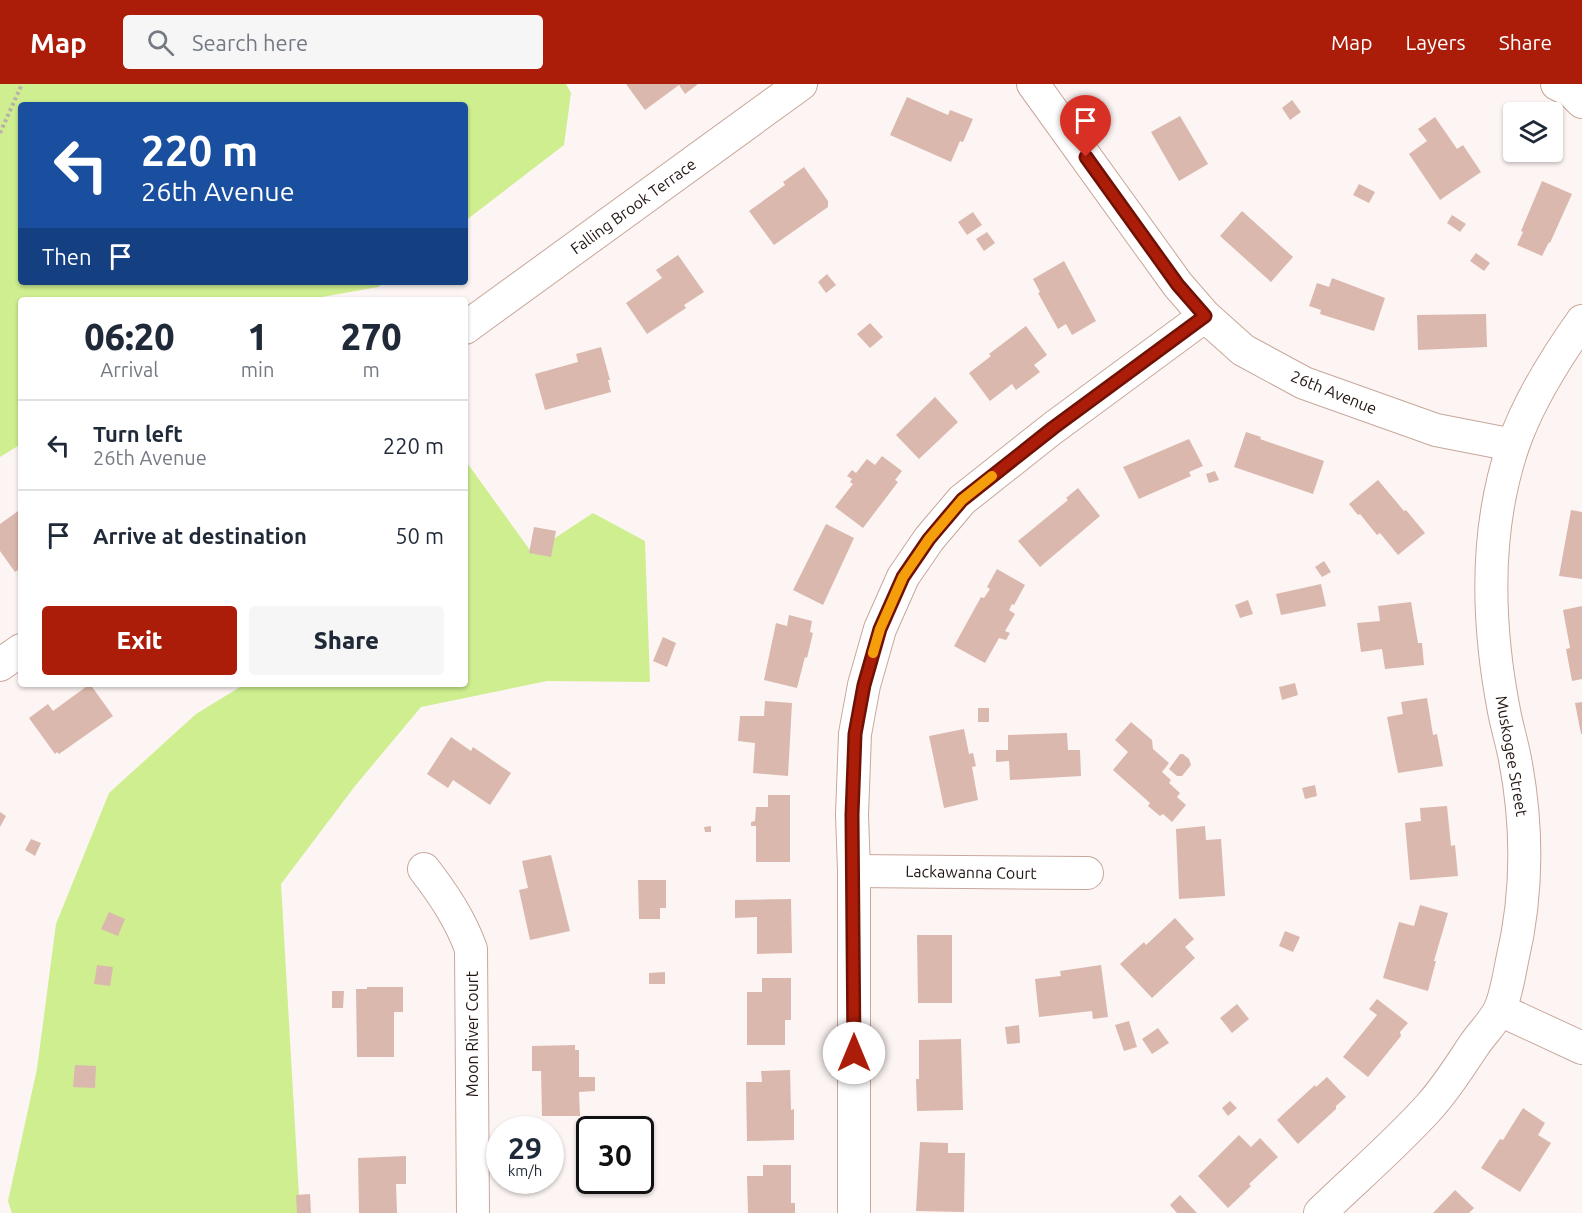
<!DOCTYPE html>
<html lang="en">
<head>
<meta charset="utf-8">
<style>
  body { margin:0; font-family:Ubuntu,sans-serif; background:#f6f6f7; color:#1f2937; height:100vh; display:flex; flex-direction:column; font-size:22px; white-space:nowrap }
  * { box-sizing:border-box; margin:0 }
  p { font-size:20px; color:#747a83 }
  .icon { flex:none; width:33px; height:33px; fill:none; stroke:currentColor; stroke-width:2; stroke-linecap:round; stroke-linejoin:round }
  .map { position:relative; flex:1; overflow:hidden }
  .sheet { position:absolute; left:18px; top:213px; width:450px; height:390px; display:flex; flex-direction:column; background:#fff; border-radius:6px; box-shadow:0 2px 4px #0004 }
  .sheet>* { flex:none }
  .guide { position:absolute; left:18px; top:18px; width:450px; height:183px; border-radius:6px; box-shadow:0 2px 4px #0004; background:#1a4fa0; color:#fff; overflow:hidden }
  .buttons { position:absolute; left:1503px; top:18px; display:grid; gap:12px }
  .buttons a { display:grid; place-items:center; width:60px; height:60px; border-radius:6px; background:#fff; box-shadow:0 2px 4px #0004; font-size:30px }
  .speed { position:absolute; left:486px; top:1032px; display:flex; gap:12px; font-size:30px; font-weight:700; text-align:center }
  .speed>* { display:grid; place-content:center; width:78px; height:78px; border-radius:50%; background:#fff; box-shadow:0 2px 4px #0004; line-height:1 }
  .speed small { font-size:15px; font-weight:400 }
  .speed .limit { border:3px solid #111; border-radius:9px; background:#fff; color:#111 }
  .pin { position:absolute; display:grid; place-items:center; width:51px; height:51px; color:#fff; margin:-62px -26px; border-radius:50% 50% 50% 0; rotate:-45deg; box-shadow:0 0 6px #0007 }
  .pin .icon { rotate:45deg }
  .me { position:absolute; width:66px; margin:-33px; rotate:0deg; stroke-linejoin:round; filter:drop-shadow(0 0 4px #0008) }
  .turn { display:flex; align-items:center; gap:21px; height:126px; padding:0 24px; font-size:27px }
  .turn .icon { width:78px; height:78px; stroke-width:2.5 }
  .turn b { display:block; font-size:42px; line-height:51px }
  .then { display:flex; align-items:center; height:57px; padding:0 24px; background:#0003; gap:12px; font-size:22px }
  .eta { display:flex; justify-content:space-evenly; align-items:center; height:102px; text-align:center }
  .eta b { font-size:36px; font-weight:800; line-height:42px }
  .primary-button { display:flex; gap:12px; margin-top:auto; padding:12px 24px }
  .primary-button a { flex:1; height:69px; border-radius:6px; background:#ab1c09; color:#fff; font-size:24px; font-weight:800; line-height:69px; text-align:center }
  .primary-button a+a { background:#f6f6f7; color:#1f2937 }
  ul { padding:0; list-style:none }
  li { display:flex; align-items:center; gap:18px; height:90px; padding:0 24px; border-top:2px solid #e0e1e3 }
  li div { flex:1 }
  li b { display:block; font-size:22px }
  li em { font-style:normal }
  header { display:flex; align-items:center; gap:36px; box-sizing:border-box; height:84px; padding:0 30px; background:#ab1c09; color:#fff }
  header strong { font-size:28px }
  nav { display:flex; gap:33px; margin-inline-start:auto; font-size:21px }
  .search { width:420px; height:54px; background:#f6f6f7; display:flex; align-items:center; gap:15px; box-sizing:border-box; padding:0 21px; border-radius:6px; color:#747a83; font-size:22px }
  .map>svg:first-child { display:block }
</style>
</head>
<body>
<header>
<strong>Map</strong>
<div class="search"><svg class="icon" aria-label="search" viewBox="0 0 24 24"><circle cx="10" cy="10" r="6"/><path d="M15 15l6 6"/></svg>Search here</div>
<nav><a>Map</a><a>Layers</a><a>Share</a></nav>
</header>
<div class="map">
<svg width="1582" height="1129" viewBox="0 0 1582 1129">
  <rect width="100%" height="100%" fill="#fdf5f3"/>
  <g fill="#ceee8f">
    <polygon points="0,0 566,0 571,9 564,61 465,137 465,21 21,21 21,198 386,198 378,203 305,216 21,216 21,360 0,373"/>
    <polygon points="465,376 532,469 593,429 645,457 650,598 547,597 421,623 355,702 281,800 300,1129 12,1129 8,1117 37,985 56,840 109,709 196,630 245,600 465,600"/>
  </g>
  <g fill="#dbb8ae">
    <polygon points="626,0 698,0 685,10 679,1 645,26"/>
    <polygon points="907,13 948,31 950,26 973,35 963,58 960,57 951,78 890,51"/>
    <polygon points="1292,16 1301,28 1290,36 1282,24"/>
    <polygon points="1180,32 1208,80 1179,97 1151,48"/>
    <polygon points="1435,33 1457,65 1463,61 1481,88 1440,116 1409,70 1427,57 1418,45"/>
    <polygon points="804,83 828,117 828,123 774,161 749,127 785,101 783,98"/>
    <polygon points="1542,97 1572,110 1550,159 1549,158 1542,172 1517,161 1523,148 1521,147"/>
    <polygon points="1359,100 1375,108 1369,119 1353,111"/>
    <polygon points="1242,127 1293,173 1271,198 1220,152"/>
    <polygon points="973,128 982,141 967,151 958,138"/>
    <polygon points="1452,131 1466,140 1460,148 1447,139"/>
    <polygon points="987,148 995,159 984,167 976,155"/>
    <polygon points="1476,169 1490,179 1484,187 1470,177"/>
    <polygon points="678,171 704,208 684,221 686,224 647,250 626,219 662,194 656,186"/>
    <polygon points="1064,177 1096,237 1072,251 1066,240 1058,245 1038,209 1040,208 1033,195"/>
    <polygon points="827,190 836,201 826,209 818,198"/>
    <polygon points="1332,194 1385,214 1374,247 1320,230 1321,226 1309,222 1317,199 1329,203"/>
    <polygon points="1486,230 1487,263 1418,266 1417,231"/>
    <polygon points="870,239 883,253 870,264 857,250"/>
    <polygon points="1026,242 1047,271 1034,281 1040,288 1016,306 1012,300 990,317 969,289 991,272 989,270"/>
    <polygon points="601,263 610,296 608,296 611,308 545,326 535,290 578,278 576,270"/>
    <polygon points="935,313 958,338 919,375 896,351"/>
    <polygon points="1246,348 1261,353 1260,355 1324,377 1313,410 1234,383"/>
    <polygon points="1189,355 1203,382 1189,388 1191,392 1139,415 1123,383"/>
    <polygon points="882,372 902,387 895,396 898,398 863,444 835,423 853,400 850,398 852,395 847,392 852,386 856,389 867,375 875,381"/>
    <polygon points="1215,387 1219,396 1209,399 1206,390"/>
    <polygon points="1378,396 1404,427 1406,426 1425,449 1398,471 1380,449 1377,451 1360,430 1358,431 1349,420"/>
    <polygon points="1078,404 1100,432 1040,483 1018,457 1068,416 1066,414"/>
    <polygon points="21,425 21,484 15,488 0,467 0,440"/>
    <polygon points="1571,426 1582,428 1582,495 1559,492"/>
    <polygon points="826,440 854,454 823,521 793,506"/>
    <polygon points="534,443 556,447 551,473 529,469"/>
    <polygon points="1324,477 1331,488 1322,493 1315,483"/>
    <polygon points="997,485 1025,501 1014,521 1012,520 1009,526 1015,530 1005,547 1010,549 1006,556 999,554 985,579 954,562 981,513 984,514 990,505 987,503"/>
    <polygon points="1321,500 1326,522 1281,531 1276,510"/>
    <polygon points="1248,516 1253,530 1240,534 1235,521"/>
    <polygon points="1411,518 1418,559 1422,559 1424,581 1385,585 1382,565 1361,568 1357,539 1380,537 1378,522"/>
    <polygon points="1582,522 1582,595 1572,597 1566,565 1570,564 1563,526"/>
    <polygon points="789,531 812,537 810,548 813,549 807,574 805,573 797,604 764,596 776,539 787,542"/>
    <polygon points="663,553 676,559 667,583 653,577"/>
    <polygon points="1295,599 1298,611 1282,616 1279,603"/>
    <polygon points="90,600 113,632 59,670 57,668 55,670 29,634 48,620 53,627"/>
    <polygon points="1427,614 1433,651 1437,650 1443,682 1398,689 1387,633 1403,630 1401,618"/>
    <polygon points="765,617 792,619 788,692 753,689 755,659 738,657 740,632 764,632"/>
    <polygon points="1582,618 1582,650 1581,650 1575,619"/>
    <rect x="978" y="624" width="11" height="14"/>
    <polygon points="1131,638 1152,656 1153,665 1169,679 1162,688 1171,696 1169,699 1180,709 1177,713 1186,721 1172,738 1163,730 1160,732 1148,722 1150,719 1113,686 1128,668 1115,656"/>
    <polygon points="964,645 969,670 973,669 976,682 972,683 978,716 944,724 929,652"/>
    <polygon points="1067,649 1068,666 1080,666 1081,692 1010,696 1009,677 996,678 996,666 1008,666 1008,651"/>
    <polygon points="451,653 471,667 473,663 511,689 490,721 453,696 448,704 427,690"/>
    <polygon points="1180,670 1183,670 1189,675 1191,681 1182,692 1177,692 1169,685"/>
    <polygon points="1315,701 1317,712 1305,715 1302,704"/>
    <polygon points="768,711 790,711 790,778 756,778 756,742 751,742 751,738 755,737 756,723 768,723"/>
    <polygon points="1447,722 1451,762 1455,761 1458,792 1410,796 1405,739 1421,737 1420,724"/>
    <polygon points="0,728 6,732 0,743"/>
    <polygon points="711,742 711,748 705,748 704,743"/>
    <polygon points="1205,742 1206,756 1221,755 1225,812 1179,815 1176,745"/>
    <polygon points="31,755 41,759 35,772 25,766"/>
    <polygon points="551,771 570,847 530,856 519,806 528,804 522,777"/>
    <polygon points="638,796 666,796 666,824 660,824 660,835 639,835"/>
    <polygon points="791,815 792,869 757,870 757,833 735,834 735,816"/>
    <polygon points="1420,821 1448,829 1434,877 1436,877 1428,907 1383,894 1399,838 1414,842"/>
    <polygon points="109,828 125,835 118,852 101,845"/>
    <polygon points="1175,834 1194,855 1185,863 1195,874 1152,914 1120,880 1144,858 1146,861"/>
    <polygon points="1285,847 1300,853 1293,868 1279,862"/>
    <polygon points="917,851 952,851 952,919 918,919"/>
    <polygon points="97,881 113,883 110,902 94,900"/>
    <polygon points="1101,881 1108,933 1093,935 1092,927 1039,933 1035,895 1061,892 1060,887"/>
    <polygon points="665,888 665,900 649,900 649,889"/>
    <polygon points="762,894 791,894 791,936 785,936 785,961 747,961 747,908 762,908"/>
    <polygon points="367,903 403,903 403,928 394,928 394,973 357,973 356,905 367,905"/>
    <polygon points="332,907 344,907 343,924 332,924"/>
    <polygon points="1377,915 1408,939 1400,948 1401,952 1368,993 1343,973 1377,931 1369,925"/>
    <polygon points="1237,920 1249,935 1232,949 1220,934"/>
    <polygon points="1129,937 1137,963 1124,967 1115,941"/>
    <polygon points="1019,941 1020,959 1007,960 1005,943"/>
    <polygon points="1158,944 1169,959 1152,970 1142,955"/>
    <polygon points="961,955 963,1026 917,1027 916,995 919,995 919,956"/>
    <polygon points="575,961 575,966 579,966 579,993 595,993 595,1007 579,1008 580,1032 542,1032 541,987 532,987 532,962"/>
    <polygon points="75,981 96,982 95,1004 73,1003"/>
    <polygon points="790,986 791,1026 794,1025 794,1056 747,1057 746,998 762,998 761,987"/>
    <polygon points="1327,993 1346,1013 1336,1022 1336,1025 1298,1060 1277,1036 1315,1001 1316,1003"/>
    <polygon points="1230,1017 1237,1024 1228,1032 1222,1024"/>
    <polygon points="1523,1024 1545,1039 1538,1051 1551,1059 1520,1108 1481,1084 1500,1055 1503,1056"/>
    <polygon points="1239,1051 1251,1063 1260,1054 1278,1073 1249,1100 1251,1102 1228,1124 1198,1092"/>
    <polygon points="920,1058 948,1059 948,1069 965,1069 964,1128 916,1127"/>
    <polygon points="406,1072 406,1100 396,1100 397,1129 359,1129 358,1074"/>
    <polygon points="763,1081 791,1081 791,1119 795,1119 795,1129 748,1129 747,1092 763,1092"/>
    <polygon points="1455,1106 1474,1124 1469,1129 1433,1129"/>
    <polygon points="310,1110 311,1129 297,1129 296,1111"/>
    <polygon points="1180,1111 1197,1129 1177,1129 1170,1121"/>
  </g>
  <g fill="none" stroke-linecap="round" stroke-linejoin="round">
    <defs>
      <g id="street">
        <polyline points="1033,0 1178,201 1205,232 1243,266 1304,299 1436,346 1513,361"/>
        <polyline points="1557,0 1571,7 1582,18"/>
        <polyline points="465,244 801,0"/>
        <polyline points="0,581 21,566"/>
        <path d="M424 785C444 811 460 835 471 865L473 1129"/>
        <polyline points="854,787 1087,789"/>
        <polyline points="1500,926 1582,964"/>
        <polyline points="854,1129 854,787 852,731 855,650 864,601 880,545 903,493 929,455 962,416 1053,344 1205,232"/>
        <path d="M1320 1129C1357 1093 1396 1060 1430 1022 1447 1003 1460 982 1474 961 1482 949 1494 938 1500 925 1506 911 1509 892 1512 877 1528 810 1528 743 1515 675 1512 659 1507 643 1504 627 1487 539 1484 448 1513 362 1528 318 1555 275 1582 237"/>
      </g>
    </defs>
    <use href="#street" stroke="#c8a79b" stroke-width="34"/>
    <polyline stroke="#bab1ae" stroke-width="4" stroke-dasharray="3 3" stroke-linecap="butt" points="0,49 22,0"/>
    <use href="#street" stroke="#fff" stroke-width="32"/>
  </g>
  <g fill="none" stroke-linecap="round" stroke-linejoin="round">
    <defs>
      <polyline id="route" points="854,969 852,731 855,650 864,601 880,545 903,493 929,455 962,416 1053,344 1205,232 1178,201 1086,73"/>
    </defs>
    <use href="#route" stroke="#6f1206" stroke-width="15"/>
    <use href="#route" stroke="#ab1c09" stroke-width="10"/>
    <polyline stroke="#f59e0b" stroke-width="10" points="873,569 880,545 903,493 929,455 962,416 992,392"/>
  </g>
  <g text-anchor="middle" stroke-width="5" stroke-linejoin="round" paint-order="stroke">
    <g font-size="16" fill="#221612" stroke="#fff">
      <text transform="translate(633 122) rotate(-36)" y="6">Falling Brook Terrace</text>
      <text transform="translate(1334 308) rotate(22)" y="6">26th Avenue</text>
      <text transform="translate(1512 672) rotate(80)" y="6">Muskogee Street</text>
      <text transform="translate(971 788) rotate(1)" y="6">Lackawanna Court</text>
      <text transform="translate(472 950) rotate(-90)" y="6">Moon River Court</text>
    </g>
  </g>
</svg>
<div class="buttons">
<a><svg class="icon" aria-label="layers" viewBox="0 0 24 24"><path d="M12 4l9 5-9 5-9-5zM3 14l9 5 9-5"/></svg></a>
</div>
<div class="speed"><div>29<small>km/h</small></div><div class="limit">30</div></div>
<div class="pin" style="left:1086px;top:73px;background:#d93025"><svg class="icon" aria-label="arrive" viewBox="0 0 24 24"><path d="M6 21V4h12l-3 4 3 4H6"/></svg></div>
<svg class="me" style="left:854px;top:969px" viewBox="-20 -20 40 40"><circle r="19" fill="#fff"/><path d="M0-13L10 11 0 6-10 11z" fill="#ab1c09"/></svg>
<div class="guide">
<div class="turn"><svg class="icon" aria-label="left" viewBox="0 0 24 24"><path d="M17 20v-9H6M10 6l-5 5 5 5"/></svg><div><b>220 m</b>26th Avenue</div></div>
<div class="then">Then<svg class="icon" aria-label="arrive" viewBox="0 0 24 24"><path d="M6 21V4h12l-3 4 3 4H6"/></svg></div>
</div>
<section class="sheet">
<div class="eta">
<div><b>06:20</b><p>Arrival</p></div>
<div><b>1</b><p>min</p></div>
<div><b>270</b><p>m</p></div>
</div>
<ul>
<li><svg class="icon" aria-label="left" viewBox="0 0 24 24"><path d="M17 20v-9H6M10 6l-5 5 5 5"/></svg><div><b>Turn left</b><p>26th Avenue</p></div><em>220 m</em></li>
<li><svg class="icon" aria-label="arrive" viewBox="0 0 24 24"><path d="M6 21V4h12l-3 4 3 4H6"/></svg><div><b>Arrive at destination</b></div><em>50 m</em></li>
</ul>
<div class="primary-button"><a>Exit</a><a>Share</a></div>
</section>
</div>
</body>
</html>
